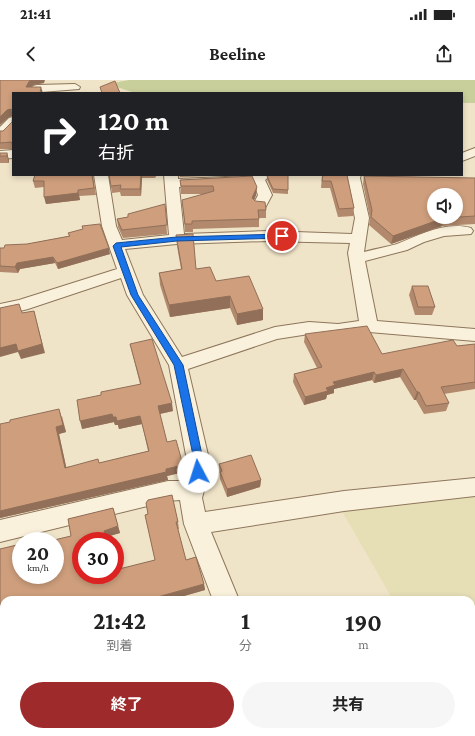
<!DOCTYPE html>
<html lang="ja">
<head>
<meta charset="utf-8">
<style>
  body { margin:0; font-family:"Crimson Pro","Noto Sans JP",serif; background:#f6f6f6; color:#222; height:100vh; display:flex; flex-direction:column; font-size:15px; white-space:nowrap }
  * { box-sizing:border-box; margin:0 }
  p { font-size:13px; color:#767676 }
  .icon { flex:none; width:22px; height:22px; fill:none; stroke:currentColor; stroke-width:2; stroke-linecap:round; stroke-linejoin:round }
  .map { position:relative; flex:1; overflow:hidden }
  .side { position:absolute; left:0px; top:516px; width:475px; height:140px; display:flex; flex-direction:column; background:#fff; border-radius:12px 12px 0 0; box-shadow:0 2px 6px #0003 }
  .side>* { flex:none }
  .hud { position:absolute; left:12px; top:12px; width:451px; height:84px; border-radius:0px; box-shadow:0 2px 6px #0003; background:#202124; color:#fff; overflow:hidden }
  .fabs { position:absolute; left:427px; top:108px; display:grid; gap:8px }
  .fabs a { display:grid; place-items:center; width:36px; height:36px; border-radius:50%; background:#fff; box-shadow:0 2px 6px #0003; font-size:20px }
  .speed { position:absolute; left:12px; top:452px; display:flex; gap:8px; font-size:20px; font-weight:700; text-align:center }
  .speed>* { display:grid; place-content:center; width:52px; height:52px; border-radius:50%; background:#fff; box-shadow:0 2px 6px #0003; line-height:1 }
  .speed small { font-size:10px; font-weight:400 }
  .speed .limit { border:6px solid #d22; background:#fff; color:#111 }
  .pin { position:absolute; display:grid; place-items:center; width:34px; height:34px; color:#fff; margin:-17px; border:2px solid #fff; border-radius:50%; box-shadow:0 1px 4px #0007 }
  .me { position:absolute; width:44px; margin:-22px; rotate:355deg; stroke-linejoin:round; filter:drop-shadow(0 0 3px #0008) }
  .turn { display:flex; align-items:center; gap:14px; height:84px; padding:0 20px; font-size:18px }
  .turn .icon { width:52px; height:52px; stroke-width:2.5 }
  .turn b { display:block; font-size:28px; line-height:34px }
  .eta { display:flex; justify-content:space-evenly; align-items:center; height:68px; text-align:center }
  .eta b { font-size:24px; font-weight:700; line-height:28px }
  .cta { display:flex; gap:8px; margin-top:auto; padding:8px 20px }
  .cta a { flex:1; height:46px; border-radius:24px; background:#9e2a2b; color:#fff; font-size:16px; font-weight:700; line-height:46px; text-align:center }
  .cta a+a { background:#f6f6f6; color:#222 }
  .status { display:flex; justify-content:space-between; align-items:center; height:28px; padding:0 20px; background:#fff; direction:ltr }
  .status svg { height:11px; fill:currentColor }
  header { display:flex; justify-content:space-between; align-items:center; height:52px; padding:0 20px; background:#fff; font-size:18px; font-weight:700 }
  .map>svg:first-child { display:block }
</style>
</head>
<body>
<div class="status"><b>21:41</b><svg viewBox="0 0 49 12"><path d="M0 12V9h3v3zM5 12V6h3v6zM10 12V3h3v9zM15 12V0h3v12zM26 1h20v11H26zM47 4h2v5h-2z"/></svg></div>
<header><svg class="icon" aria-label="back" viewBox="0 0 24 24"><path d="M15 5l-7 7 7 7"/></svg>Beeline<svg class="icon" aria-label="share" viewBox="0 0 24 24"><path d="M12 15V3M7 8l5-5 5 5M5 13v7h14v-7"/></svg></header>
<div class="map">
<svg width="475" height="656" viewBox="0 0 475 656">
  <rect width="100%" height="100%" fill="#f0e4c8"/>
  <polygon fill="#e6deb5" points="475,416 475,612 471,612 471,520 393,520 342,431"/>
  <polygon fill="#c9cf9b" points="129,0 475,0 475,23 462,23 462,13 135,13 108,4"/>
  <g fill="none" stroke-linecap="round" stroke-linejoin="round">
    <defs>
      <g id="minor">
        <polygon points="75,4 80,7 79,9 29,13 33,6 37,5"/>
        <polygon points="13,37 13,47 4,56 0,57 0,47 9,38"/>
        <polygon points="475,68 475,76 462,81 462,73"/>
        <polygon points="13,70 13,78 0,79 0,71"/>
        <path d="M94 95H108L116 146 122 160 169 155 164 95H178V99L271 95 265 100 272 115 265 128 260 129 255 128 253 125 258 115 253 102 179 107 184 154 267 151 352 154 355 138 346 98 347 95H361L360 98 369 138 364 172C375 169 387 167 397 164 420 155 445 141 471 148L473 151 471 154 444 156 424 162 407 170 365 181 377 241 475 249V261L369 252 338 256 309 254 277 259 188 289 208 375 209 392 202 418 205 432 344 411 475 398V416L344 431 211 452 239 520H213L184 444 180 420 168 421 0 462V440L168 401H185L187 392 186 375 169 285 127 215 121 198 28 229 0 236V224L19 220 117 189 102 146ZM267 161 350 163 348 173 359 241 338 244 309 242 275 247 182 277 143 215 125 169 177 164Z"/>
        <polygon points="267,652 297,652 298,656 268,656"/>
      </g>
    </defs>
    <use href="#minor" stroke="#8d765c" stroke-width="2"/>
    <use href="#minor" fill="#faf1dc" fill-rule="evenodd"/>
    <defs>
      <polyline id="rail" points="450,656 469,652"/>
    </defs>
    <use href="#rail" stroke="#3d2e20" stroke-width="5.5"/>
    <use href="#rail" stroke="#f7eed8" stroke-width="4" stroke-dasharray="12" stroke-linecap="butt"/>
  </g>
  <g fill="#b2896c">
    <polygon points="0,0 44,3 33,5 31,7 13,13 13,69 0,69 0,51 3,51 12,42 12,36 9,37"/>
    <polygon points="0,73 7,73 9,80 9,83 0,83"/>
    <polygon points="35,95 93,95 96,115 79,116 80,120 46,124 44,107 35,108 33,101"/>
    <polygon points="109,95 157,95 155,98 142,98 141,116 121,116 120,112 112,113"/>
    <polygon points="179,95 236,95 180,97"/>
    <polygon points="322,95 347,95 354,128 353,136 338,137 330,108 321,108"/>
    <polygon points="267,96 288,110 288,114 273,113 267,100"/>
    <polygon points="364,96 475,98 475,144 442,146 391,164 369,145 370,138 363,104"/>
    <polygon points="180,100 257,107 256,115 254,120 266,130 266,138 259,138 259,147 193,149 193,152 185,152 182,120 204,114 181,114"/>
    <polygon points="165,124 167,154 123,158 118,147 117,139 128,137"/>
    <polygon points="68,153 110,174 58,189 55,183 20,189 18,193 0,192 0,168 4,168 27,164 69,156"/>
    <polygon points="176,155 196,189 216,201 263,240 237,245 230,228 170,237 160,205 159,193 181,189 177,166"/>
    <polygon points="412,206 435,227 432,235 415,235 409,215"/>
    <polygon points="305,254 382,274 457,266 475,264 475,309 444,314 449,323 446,331 424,334 416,320 414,320 400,297 374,303 372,300 334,309 334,313 327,315 326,319 304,325 293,302 294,294 317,288 304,262"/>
    <polygon points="130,264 173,331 160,334 167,362 184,392 167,396 168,400 0,438 62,336 66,352 59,354 66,387 99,383 148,371 142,344 119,349 118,345 115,345 114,342 82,349 101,315 140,304"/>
    <polygon points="219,384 261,400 260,407 227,417 220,399"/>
    <polygon points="172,415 178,442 179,449 178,449 186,480 196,477 204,504 205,510 170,520 4,520 4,551 3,550 0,550 0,469 21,464 21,495 55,495 55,461 50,461 71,456 68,439 113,428 120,453 106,457 107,461 81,461 81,495 115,495 115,490 155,480 145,435 148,434 146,423 148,420"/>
  </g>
  <g fill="#916f58">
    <polygon points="30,0 45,0 44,3 33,5 28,13 26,7"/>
    <polygon points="41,7 43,13 40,13"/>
    <polygon points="11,29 13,36 9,37 0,45 0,37 7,30"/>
    <polygon points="7,73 9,80 9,83 7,76"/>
    <polygon points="141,95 142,95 142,98 141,116 140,109"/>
    <polygon points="257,107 256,115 252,126 252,118"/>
    <polygon points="78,110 80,120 46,124 44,117"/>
    <polygon points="444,138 442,146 391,164 393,156"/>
    <polygon points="109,168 110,174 58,189 57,183"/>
    <polygon points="53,177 55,183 20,189 18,193 15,187 17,183"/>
    <polygon points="230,216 230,228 170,237 169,225"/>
    <polygon points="263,229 263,240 237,245 237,234"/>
    <polygon points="34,231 36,239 45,273 21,279 18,272 0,277 0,268"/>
    <polygon points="403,289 400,297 374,303 376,295"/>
    <polygon points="374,292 372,300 334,309 334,313 327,315 326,319 304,325 305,317 333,302"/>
    <polygon points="417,312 419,312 416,320 414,320"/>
    <polygon points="172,323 173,331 159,334 158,326"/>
    <polygon points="59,329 66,352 59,354 68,395 65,388 56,347"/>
    <polygon points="112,334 116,337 140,336 142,344 119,349 118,345 115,345 114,342 82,349 80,341"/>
    <polygon points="183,385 184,392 167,396 168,400 0,438 0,431"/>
    <polygon points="261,400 260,407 227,417 227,409"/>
    <polygon points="113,428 120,453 106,457 107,461 106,461 104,451"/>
    <polygon points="204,504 205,510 170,520 147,520"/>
    <polygon points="3,543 4,549 0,550 0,544"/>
  </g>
  <g fill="#cf9f7d" stroke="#916f58" fill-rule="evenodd">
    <polygon points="0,0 30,0 26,7 41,7 40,13 13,13 13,65 11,62 0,63 0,51 3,51 12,42 13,31 11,29 7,30 0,37"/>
    <polygon points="115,1 120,13 102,13 100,7"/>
    <rect x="0" y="73" width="7" height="3"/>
    <polygon points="35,95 92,95 94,108 78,110 78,113 44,117 44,101 33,101"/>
    <polygon points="109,95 141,95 140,109 120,109 121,105 111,106"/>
    <polygon points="269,95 288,95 288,110 273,109 267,96"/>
    <polygon points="323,95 347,95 354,128 339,129 331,101 322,101"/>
    <polygon points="252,96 257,107 252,118 255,121 265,122 266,130 258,130 259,139 192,141 192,144 185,144 182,120 214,111 213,106 181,106 180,100"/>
    <path d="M364 96 475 98V136L444 138 393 156 371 137 372 130ZM434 115H456V137H434Z"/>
    <polygon points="165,124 167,145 122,150 117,139 128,137 128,134"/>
    <polygon points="100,144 109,168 57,183 53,177 17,183 15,187 0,186 0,168 4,168 5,165 27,164 70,156 68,153 83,149 82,146"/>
    <polygon points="193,154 196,189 210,187 216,201 249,196 263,229 237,234 230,216 169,225 159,193 182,189 176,155"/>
    <polygon points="412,206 428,206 435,227 418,227"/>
    <polygon points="19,224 22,233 34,231 42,264 18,271 16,264 0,268 0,228"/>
    <polygon points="367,246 382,274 453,260 457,266 475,264 475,302 441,307 449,323 426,326 419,312 417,312 403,289 376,295 374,292 333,302 335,305 326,308 328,311 305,317 294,294 322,287 305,254"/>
    <polygon points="152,259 172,323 158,326 167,362 176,360 183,385 166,389 166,392 0,431 0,344 10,342 10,340 59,329 63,345 56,347 65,388 98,379 99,383 149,371 140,336 117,341 116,337 113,337 112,334 80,341 77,320 101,315 101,312 141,304 130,264"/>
    <polygon points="251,375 261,400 227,409 220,392 222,391 219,384"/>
    <polygon points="172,415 178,442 176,442 186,480 196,477 204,504 147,520 4,520 4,549 3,550 3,543 0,544 0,469 21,464 21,495 55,495 55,461 50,461 71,456 68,439 113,428 118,446 104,451 106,461 81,461 81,495 115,495 115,490 155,480 145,435 148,434 146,423 148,420"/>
  </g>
  <polygon fill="#1a73e8" stroke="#114b97" points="282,154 285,156 284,158 177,161 121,167 138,215 183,285 202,375 203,392 202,395 198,397 195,395 193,375 174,285 131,215 113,166 116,163 177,157"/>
</svg>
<div class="fabs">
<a><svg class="icon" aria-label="sound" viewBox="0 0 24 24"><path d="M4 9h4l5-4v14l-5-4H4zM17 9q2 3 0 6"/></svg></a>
</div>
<div class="speed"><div>20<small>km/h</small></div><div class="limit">30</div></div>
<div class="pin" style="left:282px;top:156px;background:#d93025"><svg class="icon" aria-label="arrive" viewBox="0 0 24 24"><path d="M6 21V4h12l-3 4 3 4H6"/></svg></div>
<svg class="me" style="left:198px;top:392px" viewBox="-20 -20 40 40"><circle r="19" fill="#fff"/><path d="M0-13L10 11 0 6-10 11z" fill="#1a73e8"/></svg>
<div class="hud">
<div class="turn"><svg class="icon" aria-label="right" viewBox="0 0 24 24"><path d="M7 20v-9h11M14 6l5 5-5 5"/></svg><div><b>120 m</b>右折</div></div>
</div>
<section class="side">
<div class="eta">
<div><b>21:42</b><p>到着</p></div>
<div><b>1</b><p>分</p></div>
<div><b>190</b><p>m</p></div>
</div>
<div class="cta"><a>終了</a><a>共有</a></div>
</section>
</div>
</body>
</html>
